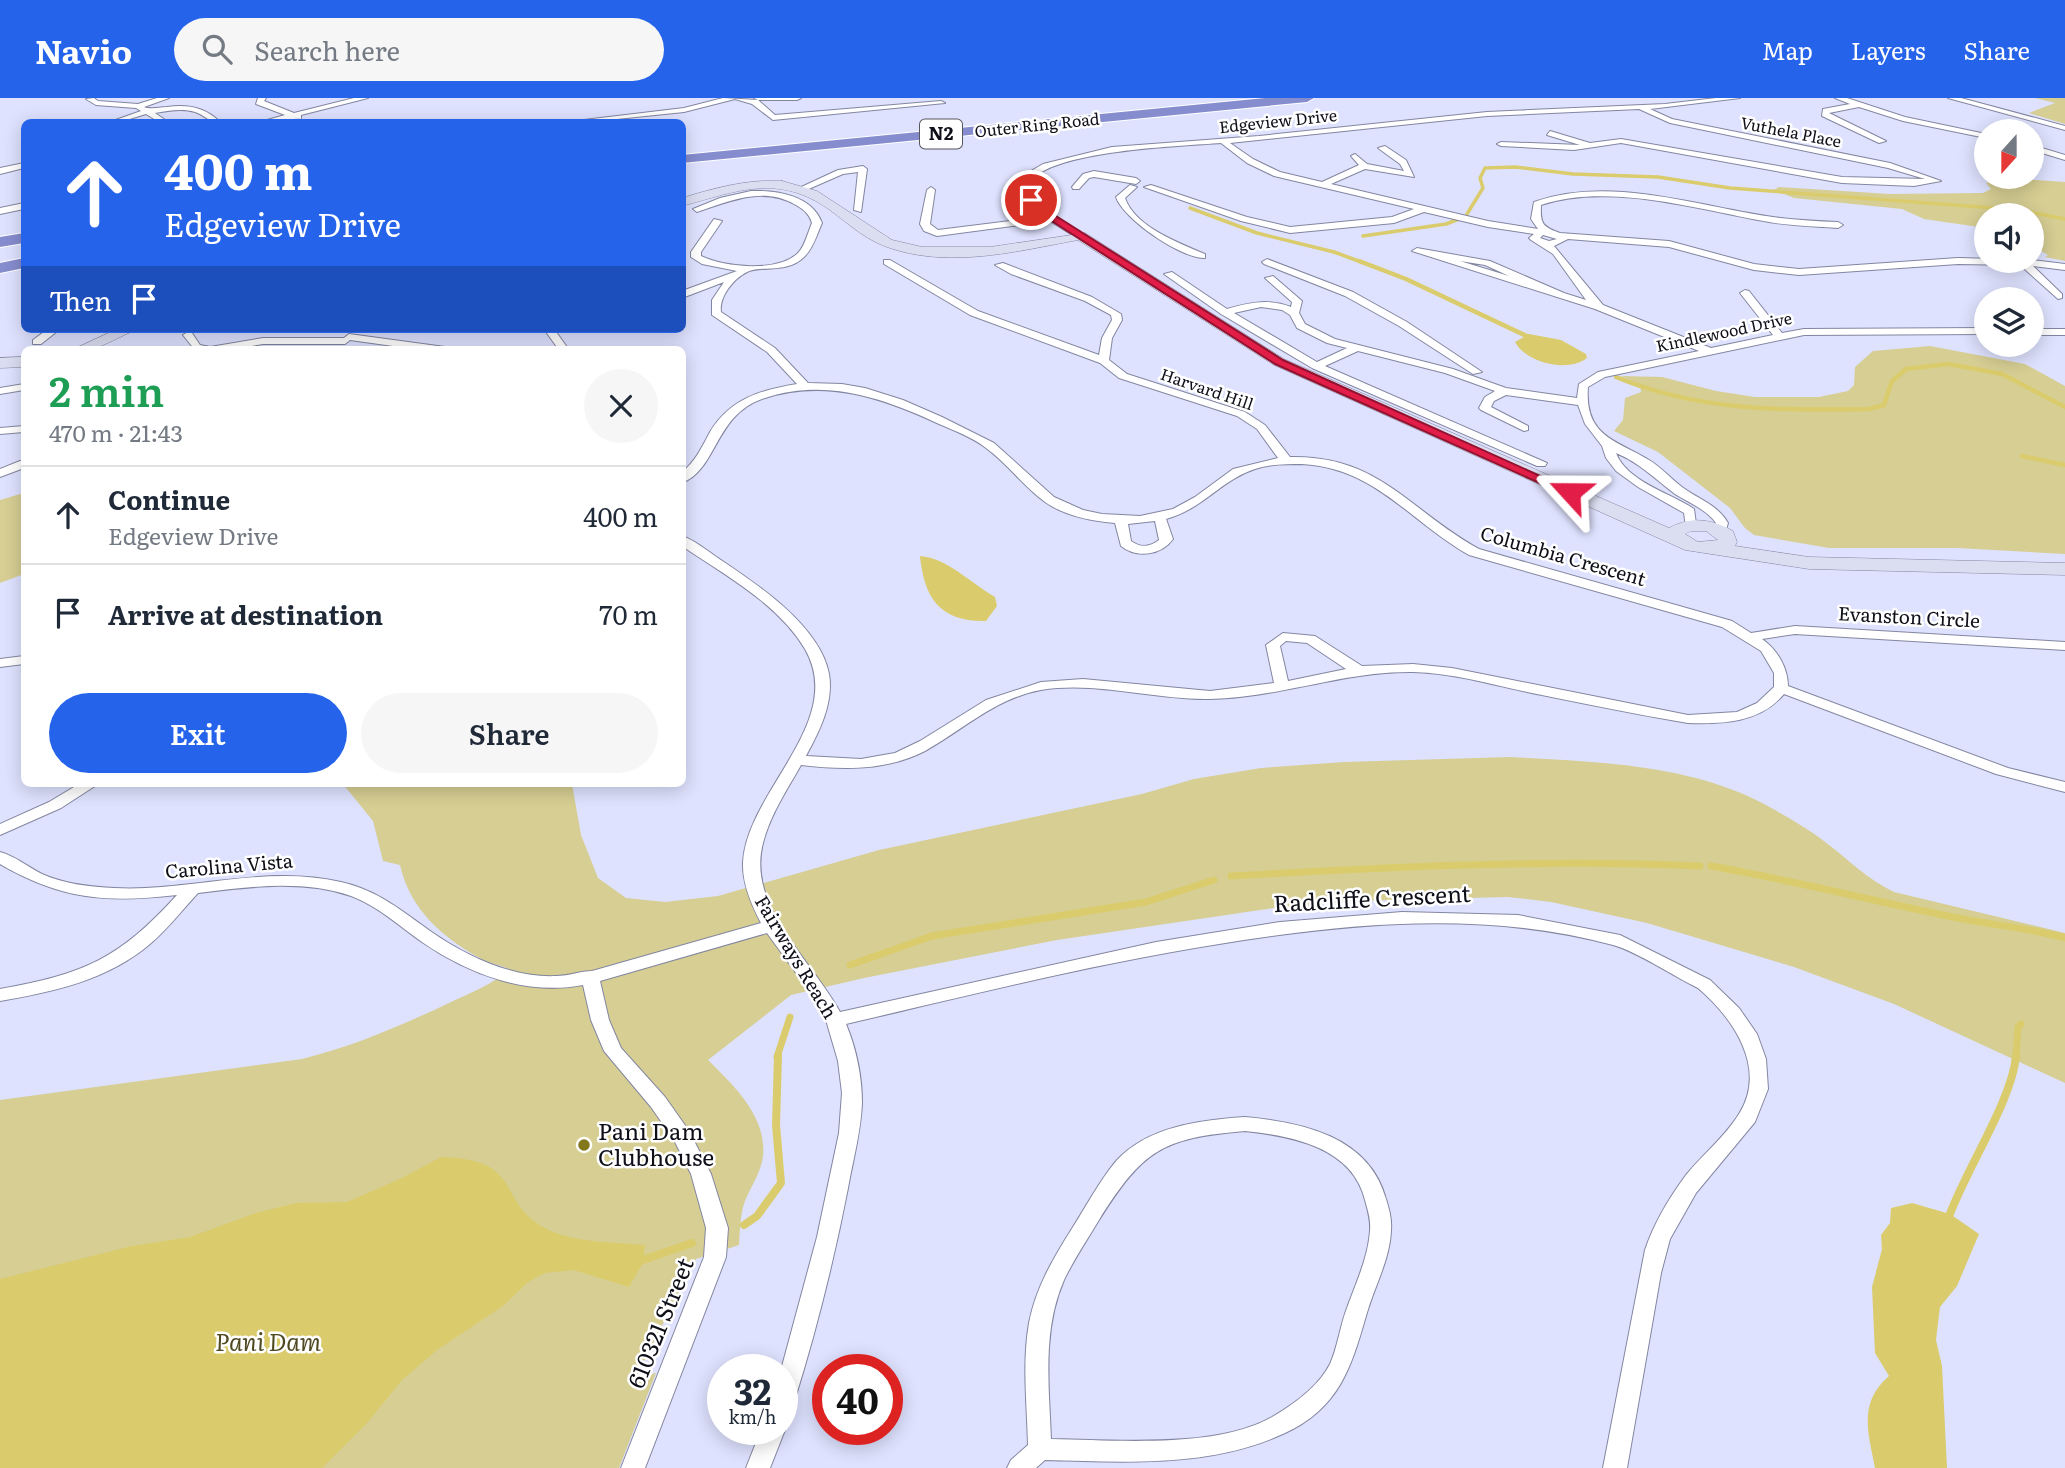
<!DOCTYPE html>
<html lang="en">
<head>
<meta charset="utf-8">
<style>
  body { margin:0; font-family:Literata,serif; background:#f6f6f7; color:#1f2937; height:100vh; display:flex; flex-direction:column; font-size:26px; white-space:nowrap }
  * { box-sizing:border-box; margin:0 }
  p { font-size:23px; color:#747a83 }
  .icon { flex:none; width:38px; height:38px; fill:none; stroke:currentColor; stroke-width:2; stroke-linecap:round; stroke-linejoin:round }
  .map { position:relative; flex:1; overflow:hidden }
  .drawer { position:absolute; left:21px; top:248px; width:665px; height:441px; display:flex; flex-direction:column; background:#fff; border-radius:10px; box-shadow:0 4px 18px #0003 }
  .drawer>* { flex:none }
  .hud { position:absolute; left:21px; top:21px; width:665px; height:214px; border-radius:10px; box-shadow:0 4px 18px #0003; background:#2563eb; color:#fff; overflow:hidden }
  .needle { width:46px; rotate:201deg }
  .fabs { position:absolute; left:1974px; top:21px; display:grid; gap:14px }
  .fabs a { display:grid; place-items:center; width:70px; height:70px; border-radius:50%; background:#fff; box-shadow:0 4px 18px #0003; font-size:35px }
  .speed { position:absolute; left:707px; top:1256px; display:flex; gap:14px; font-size:35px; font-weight:700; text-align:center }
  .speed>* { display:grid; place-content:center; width:91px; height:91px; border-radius:50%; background:#fff; box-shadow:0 4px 18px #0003; line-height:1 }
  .speed small { font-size:18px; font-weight:400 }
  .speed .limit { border:10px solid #d22; background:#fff; color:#111 }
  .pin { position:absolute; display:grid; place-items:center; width:60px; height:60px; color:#fff; margin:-30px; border:4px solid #fff; border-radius:50%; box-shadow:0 2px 7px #0007 }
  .me { position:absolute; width:77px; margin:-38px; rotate:294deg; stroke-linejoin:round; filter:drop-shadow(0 0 5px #0008) }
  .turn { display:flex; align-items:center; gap:24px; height:147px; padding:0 28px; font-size:32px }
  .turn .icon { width:91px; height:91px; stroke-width:2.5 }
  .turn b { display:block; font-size:49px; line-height:60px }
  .then { display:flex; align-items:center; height:66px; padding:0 28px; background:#0003; gap:14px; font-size:26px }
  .round { display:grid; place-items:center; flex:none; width:74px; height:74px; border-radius:37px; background:#f6f6f7 }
  .summary { display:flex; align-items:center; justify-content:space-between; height:119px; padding:0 28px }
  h1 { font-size:42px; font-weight:600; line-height:52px; color:#1e9e55 }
  .button { display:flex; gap:14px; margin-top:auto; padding:14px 28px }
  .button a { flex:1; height:80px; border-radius:42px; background:#2563eb; color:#fff; font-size:28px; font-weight:600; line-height:80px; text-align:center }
  .button a+a { background:#f6f6f7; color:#1f2937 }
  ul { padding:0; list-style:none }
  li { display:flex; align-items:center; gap:21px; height:98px; padding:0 28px; border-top:2px solid #e0e1e3 }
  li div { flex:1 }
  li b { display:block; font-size:26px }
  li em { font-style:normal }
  header { display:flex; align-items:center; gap:42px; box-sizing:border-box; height:98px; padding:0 35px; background:#2563eb; color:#fff }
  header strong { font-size:33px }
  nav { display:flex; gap:38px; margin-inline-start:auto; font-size:24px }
  .search { width:490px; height:63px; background:#f6f6f7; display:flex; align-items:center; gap:18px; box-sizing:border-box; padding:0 24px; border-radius:38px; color:#747a83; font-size:26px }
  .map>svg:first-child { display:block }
</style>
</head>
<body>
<header>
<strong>Navio</strong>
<div class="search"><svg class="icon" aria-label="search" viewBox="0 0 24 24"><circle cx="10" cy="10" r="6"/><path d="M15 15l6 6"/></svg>Search here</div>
<nav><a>Map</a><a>Layers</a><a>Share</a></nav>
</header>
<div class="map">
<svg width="2065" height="1370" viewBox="0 0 2065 1370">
  <rect width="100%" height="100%" fill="#dee2fe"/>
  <g fill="#d6ce93">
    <polygon points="2035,0 2065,0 2065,26 2029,15 2055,5"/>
    <polygon points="2003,80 2065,84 2065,163 2045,159 2048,157 2032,148 2032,117 1986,117 1986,130 1924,121 1902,111 1794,100 1774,92 1779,89 1890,96 1983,95 1991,91 1986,85"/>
    <polygon points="1930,248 2025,266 2065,288 2065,456 1957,450 1829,450 1754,437 1745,430 1730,410 1658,354 1614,333 1623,322 1625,300 1641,294 1640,287 1621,278 1662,279 1716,293 1755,299 1819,299 1848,293 1854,287 1855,269 1873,253"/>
    <polygon points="24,395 24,476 0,485 0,402"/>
    <path d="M1510 659C1599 664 1697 666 1775 712 1792 722 1810 732 1825 744 1848 761 1868 782 1894 794L2065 835V985L1894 906 1794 869 1647 825 1551 804 1508 799 1353 803 1273 810 1057 842 864 880 791 897 708 962C733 987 767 1018 763 1058 761 1075 751 1088 745 1103 740 1116 740 1133 739 1147L696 1161 635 1281 656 1275 619 1370H0V1002L302 961C354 948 400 928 449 905 470 895 492 887 509 871 501 867 491 866 483 862 443 840 410 812 400 767L383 763 373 723 343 686H572L581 737 598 780 626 800 665 804 718 798 879 752 1142 696 1194 681 1261 670 1344 664Z"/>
  </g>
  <g fill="#dacc6c">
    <path d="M1529 236 1561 242 1586 256 1587 260C1568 275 1526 265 1515 244Z"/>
    <path d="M920 458C947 460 971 485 995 499L997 508 986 523C940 524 924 500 920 458Z"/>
    <path d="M441 1059C526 1061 495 1104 545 1130 573 1145 614 1144 645 1147L643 1165 629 1189 574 1172 545 1175 528 1184 503 1208 437 1252 402 1282 367 1325 322 1370H0V1181L132 1148 190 1139 259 1114 297 1105 347 1104 402 1080Z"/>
    <path d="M1912 1105 1950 1116 1979 1136 1957 1188 1940 1209 1936 1242 1942 1268 1947 1370H1875C1868 1333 1858 1305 1889 1278L1875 1255 1872 1189 1882 1151 1881 1137 1890 1125 1891 1110Z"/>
  </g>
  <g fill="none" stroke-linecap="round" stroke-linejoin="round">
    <g stroke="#dacc6c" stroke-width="3.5">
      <polyline points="1190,110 1257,135 1334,154 1364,165"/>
      <polyline points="1467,116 1483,90 1480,80 1485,70 1515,69 1573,76 1658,79 1730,90 2020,112 2065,121"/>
      <polyline points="1363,138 1446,126 1459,121"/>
    </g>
    <g stroke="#dacc6c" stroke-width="4.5">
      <polyline points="1359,163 1406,181 1531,240"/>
      <path d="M1616 279C1698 313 1782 313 1869 311L1884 307 1892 283 1906 271 1948 266 2002 276 2065 309"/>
      <polyline points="2022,358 2065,367"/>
    </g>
    <g stroke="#dacc6c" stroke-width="7">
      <path d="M1711 768C1791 782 1869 802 1948 818 1988 827 2026 829 2065 840"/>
      <path d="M1231 778C1388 769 1543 761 1700 768"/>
      <polyline points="850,867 932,838 1146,804 1214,782"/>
      <polyline points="777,959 790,919"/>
      <polyline points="2016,959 2018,929 2021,926"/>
    </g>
    <g stroke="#dacc6c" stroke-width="8">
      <path d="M1950 1116C1967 1070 2012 1002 2016 958"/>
      <polyline points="744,1127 757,1118 781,1085 776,1027 778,958"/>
      <polyline points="637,1164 692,1145"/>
    </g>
    <defs>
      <g id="street">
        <path d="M94 0 98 3 138 6 157 0H169L144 9C152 12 158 9 167 9 187 6 205 9 220 24 209 25 205 17 195 14 182 10 167 13 155 15L168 24H159L146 16 120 24H110L141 13 136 10 96 7 86 1Z"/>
        <path d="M258 0H266L264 3 294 15 354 0H368L301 17V21C287 20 274 25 260 24L285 17 256 6Z"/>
        <polygon points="723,0 758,2 775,17 941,3 945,5 773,22 752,6 735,1 684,14 588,24 567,24 684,10"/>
        <polygon points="754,0 801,0 797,2 758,2"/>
        <path d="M1716 0H1740L1650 11 1672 21 1890 65 1941 83 1914 88 1842 85 1621 45 1574 52 1501 48 1497 46 1501 44 1580 47 1547 37 1550 33 1590 45 1621 41 1842 79 1925 81 1888 70 1670 25 1639 11 1487 18 1230 45 1253 61 1280 74 1322 84 1359 67 1351 58 1355 56 1367 66 1404 73 1400 66 1378 50 1385 48 1406 62 1414 79 1365 71 1331 86 1488 123 1538 131 1531 121 1534 104C1610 77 1696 108 1773 119 1795 122 1817 123 1838 124L1843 127 1838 130C1815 128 1791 128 1769 124 1700 112 1609 84 1541 107 1540 126 1543 129 1560 135L1669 143 1754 166 1799 171 1958 160 2032 162 2065 166V172L2033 168 2062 196V200L2058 201 2020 167 1958 166 1799 177 1754 172 1669 149 1568 141 1554 148 1603 207 1711 250 1773 237 1740 195 1745 192 1749 193 1782 235 1804 231 1986 230V236L1804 237 1605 279 1588 289C1584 339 1617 342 1649 362 1661 369 1670 380 1682 389 1698 401 1718 407 1728 425L1725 435 1720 436 1714 432 1716 425C1706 411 1689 405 1675 396 1655 381 1640 365 1616 355 1627 384 1671 395 1694 411L1696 426 1694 429H1686L1684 415 1638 389 1616 373 1606 360 1602 348 1585 326 1578 307 1506 297 1494 303 1491 309 1528 328V332L1524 333 1481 312 1479 310 1485 299 1495 293 1445 275 1358 253 1325 268 1547 365 1545 368H1537L1312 270 1221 216 1164 176 1172 174 1227 211C1249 205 1268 200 1291 209L1292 204 1265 180 1273 178 1302 203 1299 215 1305 226 1335 241 1453 271 1506 290 1577 300 1579 286 1598 274 1699 253 1595 211 1412 153 1417 150 1490 163 1564 195 1586 202 1553 156 1531 142 1529 140 1534 136 1488 129 1424 114 1394 125 1290 135 1241 123 1144 89 1151 87 1247 119 1290 129 1392 119 1414 111 1274 78 1247 65 1221 45C1184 48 1046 52 1029 86 1037 112 1062 123 1083 136V140H1077L1050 123 937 138 924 133 920 126 927 92 931 89 935 92 930 126 938 132 1043 119 1029 105 1021 86 1026 76 1043 66 1112 49 1259 38 1487 14 1665 6ZM1543 137 1557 141 1549 143 1540 140ZM1460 163 1485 167 1509 178ZM1261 209 1282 212 1290 217 1297 230 1327 245 1347 250 1317 264 1234 215Z"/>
        <polygon points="1835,0 1847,0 1905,19 1986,36 1986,40 1903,23 1859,9 1829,15 1886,43 1879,45 1822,18 1823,11 1850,6"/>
        <polygon points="1948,0 1961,0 2065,28 2065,32"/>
        <polygon points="2032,47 2065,57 2065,62 2032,52"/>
        <polygon points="24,65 24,70 0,76 0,70"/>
        <polygon points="863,68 867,71 861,114 854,112 858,74 843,76 804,93 797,91 838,72"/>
        <polygon points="1094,73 1136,80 1140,83 1136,86 1094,79 1089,80 1079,91 1073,91 1072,89 1083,76"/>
        <path d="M1130 87 1137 89 1125 100C1135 129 1179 145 1205 156V160C1182 161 1123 121 1116 99Z"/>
        <path d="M751 93C776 92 812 97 822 125 817 136 813 151 804 159 787 176 762 167 747 174 733 181 719 199 721 214L775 250 808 285 842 286 865 290 903 302 942 319 994 345 1054 399 1083 412 1102 416 1140 418 1173 411 1195 399 1233 371 1278 360 1257 331 1237 318 1119 280 1100 265 970 217 884 166V162H890L978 213 1099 257 1102 240 1112 222 1111 217 1085 203 1011 176 995 167 1003 165 1092 199 1121 216 1122 222 1112 240 1109 262 1127 276 1245 314 1265 327 1290 359C1380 357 1409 413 1479 451L1732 523 1751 535 1795 528 2065 544V552L1795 536 1762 541C1777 551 1788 570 1788 588L2008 670 2065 684V694L1996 676 1784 596C1760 625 1723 626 1688 625 1634 616 1581 605 1527 594 1490 586 1452 575 1413 574 1343 573 1279 600 1210 601 1153 602 1097 583 1041 592 996 600 963 632 925 653 886 673 843 672 801 667 787 692 770 717 763 745 746 809 812 862 840 914L1156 844 1280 824 1402 814 1518 817 1620 837 1710 882 1739 910 1757 936 1766 961 1768 991 1755 1024 1696 1095 1670 1141 1661 1175 1627 1370H1603L1645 1152C1654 1125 1669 1100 1686 1077 1703 1056 1725 1039 1739 1016 1768 970 1733 920 1698 890 1673 878 1638 854 1613 847 1484 812 1348 825 1219 846 1093 866 970 897 846 926 856 950 862 978 862 1005 861 1033 853 1062 848 1090 834 1162 816 1234 794 1304L790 1311 782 1314 781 1272 817 1139 839 1035 842 995 838 963 826 922 807 890 767 835 600 883 609 922 621 950 665 999 689 1033 711 1076 728 1130 726 1159 645 1370H621L704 1159 706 1130 691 1076 674 1042 651 1009 604 953 591 922 583 887C527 898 468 876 422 844 399 828 378 808 351 798 303 781 247 789 198 795 182 812 168 831 150 846 108 882 53 894 0 903V891C84 876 119 861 177 797 107 805 62 802 0 766V754C15 758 28 769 42 776 64 786 91 789 114 790 191 794 265 766 341 784 378 792 403 814 433 835 468 859 513 880 556 878 569 878 581 873 592 873L761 825C751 806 742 785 743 764 747 693 847 624 805 551 778 506 725 477 682 448V438C694 442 705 451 715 458 754 484 820 527 829 576 834 605 819 634 806 658L861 661 895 655 920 643 986 602 1041 584 1083 581 1210 593 1274 585 1266 547 1283 535 1315 538 1362 568 1413 566 1452 570 1688 617 1737 614 1757 605 1774 589V575L1761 553 1722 529 1469 457C1410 424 1376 370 1302 366 1287 366 1270 366 1255 371 1221 382 1203 411 1166 421L1173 441C1162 457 1137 461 1121 448L1115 425C1091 423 1065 418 1045 404 1023 388 1008 366 986 350 972 339 955 333 939 326 883 300 826 280 765 300 714 316 718 371 682 385V374C695 364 702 349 710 334 730 301 760 292 797 286L767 254 712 217V202L724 184 682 200V193L737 173 702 166 691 159V154L714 121 722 123 701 154V158C723 169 778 175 798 155 805 148 808 134 812 125 809 115 803 111 794 106 762 88 728 104 697 114L693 111 720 100ZM1155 423 1159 442C1150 449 1140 450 1131 443L1128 426ZM1286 543 1307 545 1346 571 1288 583 1280 548Z"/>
        <polygon points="24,105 24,111 0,116 0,110"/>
        <polygon points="1267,161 1353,194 1407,224 1482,274 1473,276 1399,228 1345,198 1264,166 1262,164"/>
        <polygon points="48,231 60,231 41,246 33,246 33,242"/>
        <polygon points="544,231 554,231 569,252 559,252"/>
        <rect x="2032" y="231" width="33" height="6"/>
        <polygon points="188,234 192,235 200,247 210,249 263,240 344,240 349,236 445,249 450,252 422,252 350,242 345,246 263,246 229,252 195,252 183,237"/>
        <polygon points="24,286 24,292 0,296 0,290"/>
        <polygon points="24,328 24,334 0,336 0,330"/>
        <polygon points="20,363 24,363 24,370 0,379 0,371"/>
        <polygon points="24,558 24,566 0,569 0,561"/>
        <polygon points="79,686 98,686 61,710 0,737 0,726 49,704"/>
        <path d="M1245 1019C1301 1024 1369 1038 1386 1101 1389 1111 1392 1121 1391 1132 1390 1162 1374 1189 1366 1218 1351 1270 1339 1310 1285 1335 1210 1370 1125 1364 1045 1362L1036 1370H1007L1011 1362 1028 1347C1027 1306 1022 1265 1029 1225 1036 1189 1054 1159 1073 1129 1087 1107 1100 1082 1117 1062 1149 1028 1201 1022 1245 1019ZM1245 1033C1292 1038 1352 1049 1365 1102 1368 1113 1371 1122 1370 1133 1368 1160 1356 1185 1347 1210 1340 1228 1338 1248 1330 1266 1319 1288 1293 1307 1272 1319 1216 1351 1115 1342 1051 1341 1049 1288 1042 1232 1064 1182 1074 1161 1087 1142 1099 1122 1143 1052 1162 1040 1245 1033Z"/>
        <polygon points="782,1327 785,1332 770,1370 746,1370 761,1332 782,1332"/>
      </g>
      <g id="secondary">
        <path d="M782 83 817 93 892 142 922 149H990L1085 135 1284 261 1669 430C1692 418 1711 421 1733 433L1737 444 1735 448 1809 459 2065 465V477L1809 471 1685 452 1274 267 1078 142C1018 153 953 170 893 151 868 144 850 127 830 112 778 75 738 93 682 108V100C715 90 747 81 782 83ZM1691 433H1706L1718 442 1698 444 1685 436Z"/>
        <polygon points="117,231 137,231 93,252 72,252"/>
        <polygon points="24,259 24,269 0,270 0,260"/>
      </g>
      <g id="highway">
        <polygon points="1265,0 1314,0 1307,4 682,65 682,57"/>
        <polygon points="24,135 24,145 0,149 0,139"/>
        <polygon points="24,160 24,170 0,175 0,165"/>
      </g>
    </defs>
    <use href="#street" stroke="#8386a0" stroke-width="2"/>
    <use href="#secondary" stroke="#8386a0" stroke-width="1"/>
    <use href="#highway" stroke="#fff" stroke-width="2"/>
    <use href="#street" fill="#fff" fill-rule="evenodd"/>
    <use href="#secondary" fill="#dbddf1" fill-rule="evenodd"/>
    <use href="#highway" fill="#868dcf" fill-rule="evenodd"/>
  </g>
  <polygon fill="#e11d48" stroke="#92132f" stroke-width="2" points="1028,100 1034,100 1056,118 1283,262 1576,394 1566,397 1275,266 1050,122 1028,104"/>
  <circle fill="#83771b" stroke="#fff" stroke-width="2.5" cx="584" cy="1047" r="7"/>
  <g text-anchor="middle" stroke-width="5" stroke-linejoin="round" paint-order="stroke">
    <g font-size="16" fill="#0e0f18" stroke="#fff">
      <text transform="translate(1278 23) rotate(-6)" y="6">Edgeview Drive</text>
      <text transform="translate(1037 27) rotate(-6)" y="6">Outer Ring Road</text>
      <text transform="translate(1791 34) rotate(11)" y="6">Vuthela Place</text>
      <text transform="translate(1724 234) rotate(-12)" y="6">Kindlewood Drive</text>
      <text transform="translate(1207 291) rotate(19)" y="6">Harvard Hill</text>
    </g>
    <rect fill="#fff" stroke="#56575d" stroke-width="2" x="920" y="21.5" width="42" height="29" rx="5"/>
    <g font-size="18" font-weight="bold" fill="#0e0f18">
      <text x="941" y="42">N2</text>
    </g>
    <g font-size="19" fill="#0e0f18" stroke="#fff">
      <text transform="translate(1563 458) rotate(16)" y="7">Columbia Crescent</text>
      <text transform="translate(1909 519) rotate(3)" y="7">Evanston Circle</text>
      <text transform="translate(229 768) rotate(-5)" y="7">Carolina Vista</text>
      <text transform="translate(796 859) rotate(59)" y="7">Fairways Reach</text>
    </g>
    <g font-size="23" fill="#0e0f18" stroke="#fff">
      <text transform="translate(1372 801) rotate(-3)" y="8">Radcliffe Crescent</text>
      <text transform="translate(661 1225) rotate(-68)" y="8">610321 Street</text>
    </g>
    <g font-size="23" fill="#0e0f18" stroke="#fff" text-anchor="start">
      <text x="598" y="1042">Pani Dam<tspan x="598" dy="26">Clubhouse</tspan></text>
    </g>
    <g font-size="24" font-style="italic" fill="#504a22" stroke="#fff">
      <text x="268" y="1253">Pani Dam</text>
    </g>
  </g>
</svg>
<div class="fabs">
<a><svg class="needle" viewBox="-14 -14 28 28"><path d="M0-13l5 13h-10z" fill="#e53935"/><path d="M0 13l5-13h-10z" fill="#747a83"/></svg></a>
<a><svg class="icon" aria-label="sound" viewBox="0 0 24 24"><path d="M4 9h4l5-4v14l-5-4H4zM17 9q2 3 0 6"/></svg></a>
<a><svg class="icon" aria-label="layers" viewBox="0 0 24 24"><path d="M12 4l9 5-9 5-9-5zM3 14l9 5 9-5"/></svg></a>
</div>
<div class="speed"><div>32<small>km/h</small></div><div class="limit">40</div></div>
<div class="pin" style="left:1031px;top:102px;background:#d93025"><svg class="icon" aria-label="arrive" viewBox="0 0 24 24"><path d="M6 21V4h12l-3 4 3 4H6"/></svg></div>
<svg class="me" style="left:1570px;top:394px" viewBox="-20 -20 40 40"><path d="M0-17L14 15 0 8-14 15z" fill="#e11d48" stroke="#fff" stroke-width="4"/></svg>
<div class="hud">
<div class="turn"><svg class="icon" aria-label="ahead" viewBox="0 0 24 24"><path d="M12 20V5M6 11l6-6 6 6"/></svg><div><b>400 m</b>Edgeview Drive</div></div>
<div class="then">Then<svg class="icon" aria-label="arrive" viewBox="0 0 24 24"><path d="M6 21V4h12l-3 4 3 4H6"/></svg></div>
</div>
<section class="drawer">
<div class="summary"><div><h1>2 min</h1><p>470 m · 21:43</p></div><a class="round"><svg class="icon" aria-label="close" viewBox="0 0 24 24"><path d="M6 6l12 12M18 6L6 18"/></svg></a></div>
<ul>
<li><svg class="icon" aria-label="ahead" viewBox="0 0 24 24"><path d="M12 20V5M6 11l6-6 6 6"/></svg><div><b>Continue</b><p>Edgeview Drive</p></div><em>400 m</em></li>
<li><svg class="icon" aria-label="arrive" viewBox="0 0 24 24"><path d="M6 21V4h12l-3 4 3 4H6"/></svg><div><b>Arrive at destination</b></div><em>70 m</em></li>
</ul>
<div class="button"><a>Exit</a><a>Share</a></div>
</section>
</div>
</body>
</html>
